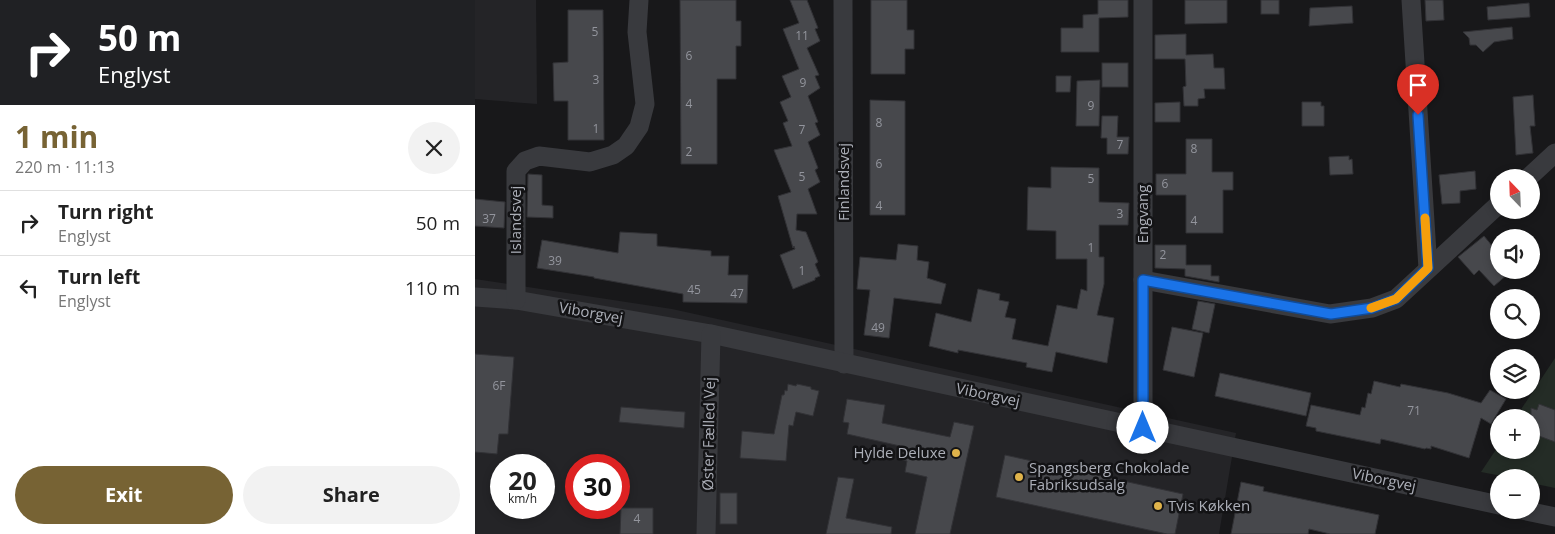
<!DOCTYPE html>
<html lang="en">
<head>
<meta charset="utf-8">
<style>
  body { margin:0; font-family:"Open Sans",sans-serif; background:#f2f2f2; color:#222; height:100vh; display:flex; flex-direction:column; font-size:19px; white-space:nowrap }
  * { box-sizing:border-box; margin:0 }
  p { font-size:16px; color:#767676 }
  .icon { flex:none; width:28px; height:28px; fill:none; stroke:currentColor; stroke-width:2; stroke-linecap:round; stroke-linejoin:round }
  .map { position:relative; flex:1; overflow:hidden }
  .details { display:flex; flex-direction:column; background:#fff; width:475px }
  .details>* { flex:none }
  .hud { background:#202124; color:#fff; overflow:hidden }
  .needle { width:32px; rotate:337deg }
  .controls { position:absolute; left:1015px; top:169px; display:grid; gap:10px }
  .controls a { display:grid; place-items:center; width:50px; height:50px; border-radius:50%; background:#fff; box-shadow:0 2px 8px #0003; font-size:25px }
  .speed { position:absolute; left:15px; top:454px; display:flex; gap:10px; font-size:25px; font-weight:700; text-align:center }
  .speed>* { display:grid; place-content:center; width:65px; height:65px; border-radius:50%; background:#fff; box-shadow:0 2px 8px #0003; line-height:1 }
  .speed small { font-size:12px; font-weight:400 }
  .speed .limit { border:8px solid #d22; background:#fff; color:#111 }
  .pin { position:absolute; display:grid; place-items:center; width:42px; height:42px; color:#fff; margin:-51px -21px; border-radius:50% 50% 50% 0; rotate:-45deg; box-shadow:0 0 5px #0007 }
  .pin .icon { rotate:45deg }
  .me { position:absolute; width:55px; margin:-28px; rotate:0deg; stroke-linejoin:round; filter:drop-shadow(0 0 4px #0008) }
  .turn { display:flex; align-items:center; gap:18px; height:105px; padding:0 15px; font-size:22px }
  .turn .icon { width:65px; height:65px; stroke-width:2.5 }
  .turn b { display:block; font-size:35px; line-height:42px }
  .round { display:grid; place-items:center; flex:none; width:52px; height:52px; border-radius:26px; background:#f2f2f2 }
  .headline { display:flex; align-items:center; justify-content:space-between; height:85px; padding:0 15px }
  h1 { font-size:30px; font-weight:700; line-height:38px; color:#776334 }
  .cta { display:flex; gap:10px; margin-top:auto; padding:10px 15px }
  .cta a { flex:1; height:58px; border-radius:30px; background:#776334; color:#fff; font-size:20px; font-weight:700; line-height:58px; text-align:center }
  .cta a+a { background:#f2f2f2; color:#222 }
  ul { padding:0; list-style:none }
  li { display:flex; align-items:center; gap:15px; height:65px; padding:0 15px; border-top:1px solid #e0e0e0 }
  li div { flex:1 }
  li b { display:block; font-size:19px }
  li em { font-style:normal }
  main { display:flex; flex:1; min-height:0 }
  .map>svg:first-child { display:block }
</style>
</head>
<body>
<main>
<section class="details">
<div class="hud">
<div class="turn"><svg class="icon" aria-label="right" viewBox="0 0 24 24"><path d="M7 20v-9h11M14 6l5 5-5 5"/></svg><div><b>50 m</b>Englyst</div></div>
</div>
<div class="headline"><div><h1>1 min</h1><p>220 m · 11:13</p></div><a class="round"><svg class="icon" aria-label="close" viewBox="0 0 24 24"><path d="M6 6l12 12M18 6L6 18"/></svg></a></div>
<ul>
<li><svg class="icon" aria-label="right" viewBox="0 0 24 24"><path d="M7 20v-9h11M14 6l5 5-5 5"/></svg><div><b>Turn right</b><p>Englyst</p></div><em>50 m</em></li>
<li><svg class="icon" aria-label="left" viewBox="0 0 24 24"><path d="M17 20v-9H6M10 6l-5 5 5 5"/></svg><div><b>Turn left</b><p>Englyst</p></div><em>110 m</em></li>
</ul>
<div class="cta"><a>Exit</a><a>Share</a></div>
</section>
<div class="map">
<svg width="1080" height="534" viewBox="0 0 1080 534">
  <rect width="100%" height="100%" fill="#18181a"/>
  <g fill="#242427" fill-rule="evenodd">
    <polygon points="0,0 61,0 62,104 0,99"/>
    <path d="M0 279 197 309 761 433 744 534H0ZM26 465H69V508H26ZM101 465H144V508H101Z"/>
  </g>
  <polygon fill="#242c26" points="1080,358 1080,488 1056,483 1056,478 1032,477 1006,472 1024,445 1024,450 1056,450 1056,418 1041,417"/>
  <g fill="#47484c" stroke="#323236">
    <polygon points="205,0 261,0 261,21 266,21 266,46 261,46 261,79 242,79 242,164 206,164"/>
    <polygon points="315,0 332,0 343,28 340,29 345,41 332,48 344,75 340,76 345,88 333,96 343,122 340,123 345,135 333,142 343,168 340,170 345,182 333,189 342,214 322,214 321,230 331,232 343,262 340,264 345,276 340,278 340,280 318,289 305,255 320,249 319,246 318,248 303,196 316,192 299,150 317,146 308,123 313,121 305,102 316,97 307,76 324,69 308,29 324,23"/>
    <polygon points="396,0 432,0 432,30 439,30 439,49 430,49 430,74 396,74"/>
    <polygon points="623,0 653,0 653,17 624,18 624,52 586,52 586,28 608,28 608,15 623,14"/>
    <polygon points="710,0 752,0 752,23 710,24"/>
    <rect x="786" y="0" width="18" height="14"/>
    <polygon points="950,0 968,0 969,20 951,21"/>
    <polygon points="1054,3 1055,17 1013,20 1012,7"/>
    <polygon points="877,6 878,23 834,26 835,8"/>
    <polygon points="93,10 128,10 129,140 93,140 93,101 79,101 78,63 93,62"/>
    <polygon points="1037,27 1038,39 1019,42 1008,52 1001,45 995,45 994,38 988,32"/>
    <polygon points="711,34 711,55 738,54 739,68 749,68 750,89 729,89 730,98 723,99 723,106 709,106 708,87 711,86 710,59 680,59 680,35"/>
    <rect x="627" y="63" width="26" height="24"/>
    <polygon points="581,76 596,76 595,92 581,92"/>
    <polygon points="625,80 624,126 601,126 602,81"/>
    <polygon points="1058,95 1060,126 1055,126 1058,153 1041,155 1038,97"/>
    <polygon points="395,100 430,101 430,215 395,215"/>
    <polygon points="705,102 705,122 680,122 680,103"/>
    <polygon points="827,102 846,102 846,106 849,106 849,126 827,126"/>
    <polygon points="627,116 643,116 642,137 654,137 653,154 632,154 632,138 626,138"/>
    <polygon points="711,139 737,139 737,172 758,172 758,190 748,190 748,233 711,233 711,195 681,195 681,174 711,174"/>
    <polygon points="874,156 874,160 877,159 878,174 855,175 854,157"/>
    <polygon points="576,167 624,168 624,202 654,203 653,225 624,225 624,257 629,257 629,284 622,315 639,318 632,363 581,352 577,372 551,367 552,363 483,350 483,353 454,346 461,313 496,322 503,289 525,294 524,300 534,302 530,317 541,319 537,339 573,346 582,305 602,309 606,289 612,291 612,259 581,259 581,231 552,230 553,187 576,188"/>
    <polygon points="1000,171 1001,189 985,191 985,203 967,204 964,175"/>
    <polygon points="53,174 67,175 67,205 78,206 78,218 52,217"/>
    <polygon points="0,199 30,202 29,228 0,226"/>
    <polygon points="145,232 182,234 182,246 236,251 236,256 254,256 253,275 273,275 272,303 208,302 208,294 119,278 119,277 62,268 67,240 143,253"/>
    <polygon points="1009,236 1018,247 1018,252 1016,254 1024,264 1024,270 1029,270 1033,274 1019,286 1004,270 999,275 983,257"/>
    <polygon points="423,244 443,246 442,260 454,262 452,278 471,284 466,304 419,298 414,338 389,335 395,290 382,289 385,257 421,260"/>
    <polygon points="680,245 711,245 711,265 736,265 736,276 744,276 744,282 710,276 710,269 680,268"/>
    <polygon points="723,301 740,304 734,333 717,329"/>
    <polygon points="697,327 728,333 719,377 688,370"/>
    <polygon points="0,354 39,357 33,434 24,434 22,454 0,452"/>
    <polygon points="745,373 836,393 831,416 740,396"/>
    <polygon points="899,381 925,387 926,384 973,393 1006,403 1015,390 1031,399 1016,424 1006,418 994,458 956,446 956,449 951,448 950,449 906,439 905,444 841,431 841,428 831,426 836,405 885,415 887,407 890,408 893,393 896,394"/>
    <polygon points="313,384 321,386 322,384 336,387 336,389 344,391 338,416 321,412 318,426 314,425 311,461 265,458 267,431 299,434 307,395 309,395 310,390 312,391"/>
    <polygon points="372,399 410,405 407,423 475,437 479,422 499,426 475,534 440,534 452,477 430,472 432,461 422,459 425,446 372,434 374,423 368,422"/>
    <polygon points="1064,404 1080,410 1080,442 1056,433 1056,408 1062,410"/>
    <polygon points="146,407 210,412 209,428 144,422"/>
    <polygon points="530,455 708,494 700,534 692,534 521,497"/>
    <polygon points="363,477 379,479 371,518 417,527 416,534 351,534"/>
    <polygon points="766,482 789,487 788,491 904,515 900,534 855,534 834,529 833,534 756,534"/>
    <rect x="245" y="493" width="17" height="31"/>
    <polygon points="146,508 178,508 178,534 145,534"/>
  </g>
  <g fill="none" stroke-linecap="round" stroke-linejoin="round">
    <g stroke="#393a3e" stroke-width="19">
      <polyline points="368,0 369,364"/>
      <polyline points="936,0 953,269"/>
      <polyline points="1053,178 1080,153"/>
      <polyline points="668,280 855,314 897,308 921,299 1024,204"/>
      <polyline points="0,297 41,300 236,334 1024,505"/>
      <polyline points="41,300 41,171 50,161 64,156 115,162 138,155 151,146 164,127 170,104 162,32 164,0"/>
      <polyline points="668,428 668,0"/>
      <polyline points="1047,510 1080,517"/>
      <polyline points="231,534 236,334"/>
    </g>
  </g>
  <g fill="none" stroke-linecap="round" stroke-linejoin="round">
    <defs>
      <polyline id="route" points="668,428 668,280 856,314 897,308 921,299 953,268 943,115"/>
    </defs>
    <use href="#route" stroke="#114b97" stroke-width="12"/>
    <use href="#route" stroke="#1a73e8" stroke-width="9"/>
    <polyline stroke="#f59e0b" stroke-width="9" points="896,308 921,299 953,268 950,218"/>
  </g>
  <g fill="#dfb34b" stroke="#131315" stroke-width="2">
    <circle cx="481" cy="453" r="5"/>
    <circle cx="544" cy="477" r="5"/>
    <circle cx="683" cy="506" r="5"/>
  </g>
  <g text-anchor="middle" stroke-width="5" stroke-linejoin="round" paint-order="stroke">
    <g font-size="12" fill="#93959d">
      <text x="120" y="36">5</text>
      <text x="327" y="40">11</text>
      <text x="214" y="60">6</text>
      <text x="121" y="84">3</text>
      <text x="328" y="87">9</text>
      <text x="214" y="108">4</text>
      <text x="616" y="110">9</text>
      <text x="404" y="127">8</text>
      <text x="121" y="133">1</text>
      <text x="327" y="134">7</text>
      <text x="645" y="149">7</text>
      <text x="719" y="153">8</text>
      <text x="214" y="156">2</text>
      <text x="404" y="168">6</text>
      <text x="327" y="181">5</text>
      <text x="616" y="183">5</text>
      <text x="690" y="188">6</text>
      <text x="404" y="210">4</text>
      <text x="645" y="218">3</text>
      <text x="14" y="223">37</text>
      <text x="719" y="225">4</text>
      <text x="616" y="252">1</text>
      <text x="688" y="259">2</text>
      <text x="80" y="265">39</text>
      <text x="327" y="275">1</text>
      <text x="219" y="294">45</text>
      <text x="262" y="298">47</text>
      <text x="403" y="332">49</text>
      <text x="24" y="390">6F</text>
      <text x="939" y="415">71</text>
      <text x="162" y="523">4</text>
    </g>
    <g font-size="15" fill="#acafb8" stroke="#131315">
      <text transform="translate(369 182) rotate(-90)" y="5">Finlandsvej</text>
      <text transform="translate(668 214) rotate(-90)" y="5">Engvang</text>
      <text transform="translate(41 220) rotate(-90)" y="5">Islandsvej</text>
      <text transform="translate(116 313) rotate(10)" y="5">Viborgvej</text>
      <text transform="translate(513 395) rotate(12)" y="5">Viborgvej</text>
      <text transform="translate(234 434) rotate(-89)" y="5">Øster Fælled Vej</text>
      <text transform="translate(909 480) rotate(12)" y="5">Viborgvej</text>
    </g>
    <g font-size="15" fill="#acafb8" stroke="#131315" text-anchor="start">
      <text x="471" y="458" text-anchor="end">Hylde Deluxe</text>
      <text x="554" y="473">Spangsberg Chokolade<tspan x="554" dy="17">Fabriksudsalg</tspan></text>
      <text x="693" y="511">Tvis Køkken</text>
    </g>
  </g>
</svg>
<div class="controls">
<a><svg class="needle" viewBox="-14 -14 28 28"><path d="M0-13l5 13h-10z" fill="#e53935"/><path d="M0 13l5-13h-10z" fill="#767676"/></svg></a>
<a><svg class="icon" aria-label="sound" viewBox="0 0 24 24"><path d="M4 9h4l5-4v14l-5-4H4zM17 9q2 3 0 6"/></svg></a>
<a><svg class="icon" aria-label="search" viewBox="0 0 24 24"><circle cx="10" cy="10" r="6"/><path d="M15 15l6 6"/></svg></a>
<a><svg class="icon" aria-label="layers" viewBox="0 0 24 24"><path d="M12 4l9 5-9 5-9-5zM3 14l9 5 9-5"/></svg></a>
<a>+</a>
<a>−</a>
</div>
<div class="speed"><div>20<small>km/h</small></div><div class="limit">30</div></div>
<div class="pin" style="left:943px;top:115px;background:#d93025"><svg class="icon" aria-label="arrive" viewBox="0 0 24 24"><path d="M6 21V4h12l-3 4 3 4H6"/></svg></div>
<svg class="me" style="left:668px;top:428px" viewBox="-20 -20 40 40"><circle r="19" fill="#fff"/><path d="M0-13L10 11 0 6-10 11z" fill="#1a73e8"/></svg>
</div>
</main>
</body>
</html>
